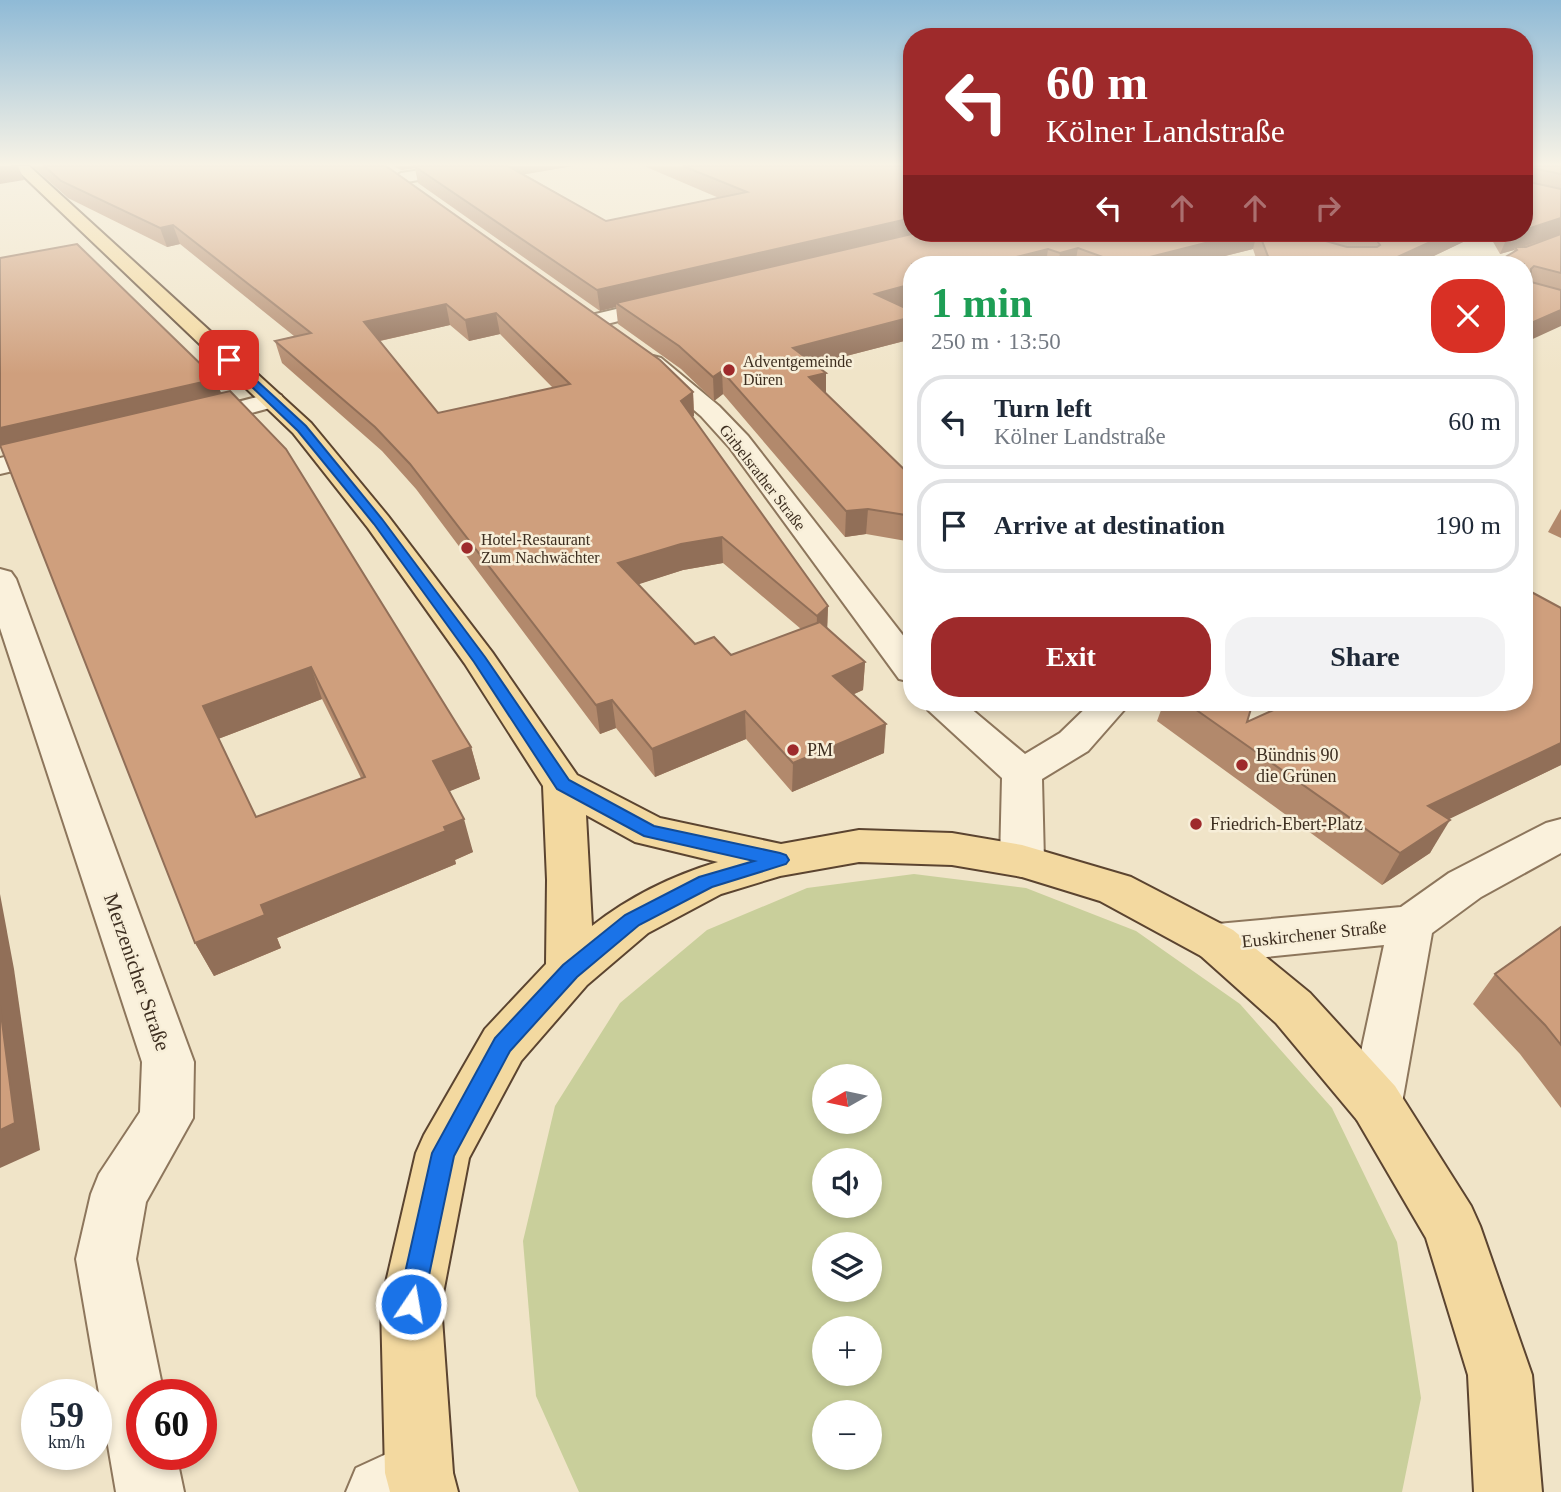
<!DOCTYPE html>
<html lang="en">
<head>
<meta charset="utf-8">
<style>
  body { margin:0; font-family:"Times New Roman",serif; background:#f2f2f3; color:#1f2937; height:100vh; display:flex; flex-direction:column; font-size:26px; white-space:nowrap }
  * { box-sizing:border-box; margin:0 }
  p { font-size:23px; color:#747a83 }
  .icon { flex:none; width:38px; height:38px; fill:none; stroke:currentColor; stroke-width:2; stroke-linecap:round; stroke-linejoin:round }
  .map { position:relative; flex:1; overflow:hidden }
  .drawer { position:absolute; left:903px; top:256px; width:630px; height:455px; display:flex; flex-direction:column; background:#fff; border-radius:28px; box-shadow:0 4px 10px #0003 }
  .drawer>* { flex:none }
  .top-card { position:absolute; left:903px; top:28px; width:630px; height:214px; border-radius:28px; box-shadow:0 4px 10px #0003; background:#9e2a2b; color:#fff; overflow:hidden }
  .needle { width:46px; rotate:261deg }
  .tools { position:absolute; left:812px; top:1064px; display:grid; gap:14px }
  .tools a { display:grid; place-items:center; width:70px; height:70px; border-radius:50%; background:#fff; box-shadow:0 4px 10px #0003; font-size:35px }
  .speed { position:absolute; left:21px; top:1379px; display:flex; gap:14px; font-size:35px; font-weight:700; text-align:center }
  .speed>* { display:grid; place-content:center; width:91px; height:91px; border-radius:50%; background:#fff; box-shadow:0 4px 10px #0003; line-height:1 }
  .speed small { font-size:18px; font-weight:400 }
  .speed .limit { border:10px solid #d22; background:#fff; color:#111 }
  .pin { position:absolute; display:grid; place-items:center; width:60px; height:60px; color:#fff; margin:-30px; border-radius:14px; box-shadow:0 4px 10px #0006 }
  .me { position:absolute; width:77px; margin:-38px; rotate:12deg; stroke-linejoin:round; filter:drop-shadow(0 0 5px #0008) }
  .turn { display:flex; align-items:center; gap:24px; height:147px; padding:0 28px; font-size:32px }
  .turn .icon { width:91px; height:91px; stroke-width:2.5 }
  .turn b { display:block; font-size:49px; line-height:60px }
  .lanes { display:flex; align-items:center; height:66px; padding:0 28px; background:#0003; justify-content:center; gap:35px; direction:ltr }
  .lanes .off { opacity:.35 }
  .round { display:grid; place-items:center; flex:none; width:74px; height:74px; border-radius:28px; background:#f2f2f3 }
  .headline { display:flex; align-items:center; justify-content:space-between; height:119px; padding:0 28px }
  h1 { font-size:42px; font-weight:700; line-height:52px; color:#1e9e55 }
  .cta { display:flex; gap:14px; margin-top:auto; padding:14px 28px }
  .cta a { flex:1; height:80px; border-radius:28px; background:#9e2a2b; color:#fff; font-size:28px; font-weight:700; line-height:80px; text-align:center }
  .cta a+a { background:#f2f2f3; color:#1f2937 }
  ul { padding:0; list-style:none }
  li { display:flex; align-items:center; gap:21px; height:94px; margin:0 14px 10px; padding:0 14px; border:4px solid #e0e1e3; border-radius:28px }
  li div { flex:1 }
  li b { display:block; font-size:26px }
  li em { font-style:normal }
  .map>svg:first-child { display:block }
</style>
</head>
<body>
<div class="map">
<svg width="1561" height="1492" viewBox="0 0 1561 1492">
  <rect width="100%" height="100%" fill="#f0e4c8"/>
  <path fill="#c9cf9b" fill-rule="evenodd" d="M914 874 1026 888 1136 931 1240 1004 1332 1108 1397 1242 1421 1398 1402 1492H579L536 1396 523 1241 555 1106 620 1003 707 930 807 888ZM824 1076H870V1122H824ZM824 1160H870V1206H824ZM824 1244H870V1290H824ZM824 1328H870V1374H824ZM824 1412H870V1458H824Z"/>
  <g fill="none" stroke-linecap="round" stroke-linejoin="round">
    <defs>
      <g id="minor">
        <polygon points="446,166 479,166 471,171 401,183 393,178 401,173"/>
        <polygon points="667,297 674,299 677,303 674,307 595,327 587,326 584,321 587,316"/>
        <polygon points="653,356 661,358 719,406 748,436 912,647 912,682 899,679 730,448 701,416 645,368 641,363 645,358"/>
        <polygon points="272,393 281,395 284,400 281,405 196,428 187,425 183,420 187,415"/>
        <polygon points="59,444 68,446 72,452 68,458 0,474 0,458"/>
        <polygon points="0,569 11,572 16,579 194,1062 193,1118 146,1202 136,1259 164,1395 142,1395 142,1454 176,1454 184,1492 116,1492 76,1259 91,1194 99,1174 140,1112 142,1062 0,628"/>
        <polygon points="923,702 963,702 1025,754 1060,733 1092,702 1131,702 1088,751 1042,779 1044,861 1037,872 1022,877 1007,872 1000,861 1002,778 928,710"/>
        <polygon points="1561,819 1561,853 1481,897 1432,933 1402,1103 1395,1120 1376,1127 1357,1120 1350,1103 1384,945 1217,962 1201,956 1194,943 1201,930 1217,924 1401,907 1449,873 1546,823"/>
        <polygon points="419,1439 443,1449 453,1473 445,1492 346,1492 356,1468"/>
      </g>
      <path id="major" d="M13 166H29L311 423 388 516 492 652 577 775 660 818 781 844 859 830 952 833 1022 845 1131 877 1233 930 1310 993 1395 1086 1471 1206 1480 1226 1532 1375 1542 1492H1474L1468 1375 1426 1238 1357 1120 1276 1023 1201 956 1100 901 1022 877 952 865 859 862 780 876 721 894 648 933 587 985 521 1061 469 1158 441 1304 453 1473 458 1492H390L385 1473 381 1304 416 1153 424 1135 485 1029 546 964 547 880 543 786 465 664 368 528 293 433ZM586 815 635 842 718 862C674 875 629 897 592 926Z"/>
    </defs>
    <use href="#minor" stroke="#8d765c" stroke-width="4"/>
    <use href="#major" stroke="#5b4430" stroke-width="4"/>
    <use href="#minor" fill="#faf1dc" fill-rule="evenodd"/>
    <use href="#major" fill="#f3d9a0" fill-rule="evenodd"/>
  </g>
  <g fill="#b2896c" fill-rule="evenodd">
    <path d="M32 166H386L693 392 694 416 692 417 828 606 827 629 865 662 863 690 854 694 884 753 792 792 746 739 655 777 616 728 600 734 416 489 382 451 282 363 275 341 294 336 180 244 167 247 68 198ZM450 325 469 341 500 334 553 388 438 413 380 341ZM723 563 801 629 731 655 695 644 638 584 683 570Z"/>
    <polygon points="393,166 573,166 524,174 606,221 719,198 644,166 912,166 912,233 1482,233 1417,264 1258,264 1253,249 1193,264 912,264 912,304 903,307 912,339 815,364 826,393 912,477 912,542 866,534 845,537 723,394 714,401 681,369 618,324 616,307 600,311 418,183 415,168 401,170"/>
    <polygon points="1524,166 1561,166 1561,326 1513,253 1514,250 1500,254 1488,233 1524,233"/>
    <path d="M216 379 221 393 471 747 480 779 449 791 473 852 455 860 456 864 277 938 281 948 214 976 195 943 1 447ZM322 699 361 778 256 817 218 739Z"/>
    <polygon points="1561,509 1561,538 1548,532"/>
    <polygon points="1561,608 1561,765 1448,819 1430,853 1382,885 1157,721 1164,702 1253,702 1247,722"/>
    <polygon points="1561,927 1561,1108 1520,1054 1473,1004 1495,974"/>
  </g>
  <g fill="#916f58">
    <polygon points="0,166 18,166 24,180 0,184"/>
    <polygon points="400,166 414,166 415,168 401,170"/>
    <polygon points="501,166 573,166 503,178"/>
    <polygon points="912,218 912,233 927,233 616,303 616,307 600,311 597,290"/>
    <polygon points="1561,218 1561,234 1516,249 1515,247 1514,250 1500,254 1508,235 1516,233 1524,233 1524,230"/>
    <polygon points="173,225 180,244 167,247 160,228"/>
    <polygon points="1245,233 1257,233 1253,249 1193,264 1122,264"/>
    <polygon points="1450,233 1482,233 1417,264 1382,264"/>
    <polygon points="1078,248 1075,264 1058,264 1060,253"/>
    <polygon points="1048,249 1046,264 989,264"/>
    <polygon points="912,284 912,304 874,315 875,294"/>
    <polygon points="446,304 450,325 370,343 364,322"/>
    <polygon points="1561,310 1561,326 1524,343 1524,326"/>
    <polygon points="496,313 500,334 469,341 465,320"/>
    <polygon points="912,317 912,339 792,370 793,348"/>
    <polygon points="722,371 723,394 714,401 713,377"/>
    <polygon points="826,373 826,396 809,377"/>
    <polygon points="216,379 224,402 0,448 0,428"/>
    <polygon points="693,392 694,416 682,425 681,401"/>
    <polygon points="868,509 866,534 845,537 846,511"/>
    <polygon points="722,537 723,563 683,570 621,590 618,563 681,544"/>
    <polygon points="828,606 827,633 816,643 817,616"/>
    <polygon points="865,662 863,690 832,704 833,676"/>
    <polygon points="311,667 322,699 218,739 203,706"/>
    <polygon points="612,700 616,728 600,734 596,705"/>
    <polygon points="745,711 746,739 655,777 652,749"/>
    <polygon points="886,724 884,753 792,792 793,763"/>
    <polygon points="1561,743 1561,765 1410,838 1428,806"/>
    <polygon points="471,747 480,779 443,794 433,761"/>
    <polygon points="464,819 473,852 455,860 456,864 277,938 281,948 214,976 195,943 261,905"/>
    <polygon points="1450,820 1430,853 1382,885 1400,853"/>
    <polygon points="0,894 14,969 40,1150 0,1168"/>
  </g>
  <g fill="#cf9f7d" stroke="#916f58" stroke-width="2" fill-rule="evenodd">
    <path d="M44 166H386L660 360 693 392 681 401 828 606 817 616 722 537 681 544 618 563 695 644 714 637 731 655 820 622 865 662 833 676 886 724 793 763 745 711 652 749 612 700 596 705 410 464 375 427 275 341 311 333 173 225 160 228 61 181ZM446 304 465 320 496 313 570 384 438 413 364 322Z"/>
    <polygon points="414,166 508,166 606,221 747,192 683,166 912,166 912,218 597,290"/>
    <polygon points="1524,166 1561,166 1561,174 1532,168 1529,171 1529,182 1561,189 1561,218 1524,230"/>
    <polygon points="916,233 1245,233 1122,264 1078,248 1060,253 1048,249 989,264 912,264 912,284 875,294 912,311 912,317 793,348 826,373 809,377 912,477 912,516 868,509 846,511 722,371 713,377 679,346 616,303"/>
    <polygon points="1259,233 1297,233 1347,247 1377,247 1380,245 1375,238 1355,233 1450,233 1382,264 1271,264"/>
    <polygon points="1561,234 1561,273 1534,266 1531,269 1531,282 1561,290 1561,310 1524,326 1524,264 1494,264 1517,250 1515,247 1526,247"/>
    <polygon points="77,244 216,379 0,428 0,258"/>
    <path d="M230 391 286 449 471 747 433 761 464 819 444 827 446 831 261 905 265 915 195 943 0 445ZM311 667 365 777 256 817 203 706Z"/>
    <polygon points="1524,588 1561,608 1561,743 1428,806 1450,820 1400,853 1185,702 1253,702 1247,722 1291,702 1524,702"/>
    <polygon points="1561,927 1561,1045 1545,1025 1495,974"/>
    <polygon points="0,1006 15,1123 0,1130"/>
  </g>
  <linearGradient id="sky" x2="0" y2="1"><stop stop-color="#8fbad6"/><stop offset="0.44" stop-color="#f8f3e6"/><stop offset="1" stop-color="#f8f3e6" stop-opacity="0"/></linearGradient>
  <rect width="1561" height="374" fill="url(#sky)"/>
  <polygon fill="#1a73e8" stroke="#114b97" stroke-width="2" points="226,358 232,358 306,426 382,519 485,657 569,780 654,826 780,853 786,855 789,860 786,864 712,887 639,925 577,977 510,1051 454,1156 423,1304 419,1313 411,1317 402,1313 398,1304 432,1153 495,1038 563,965 625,915 699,877 754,861 644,836 557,789 474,662 374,524 298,431 226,362"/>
  <g fill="#9e2a2b" stroke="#f7eed8" stroke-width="2.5">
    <circle cx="729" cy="370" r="7"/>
    <circle cx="467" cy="548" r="7"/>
    <circle cx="793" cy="750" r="7"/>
    <circle cx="1242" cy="765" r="7"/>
    <circle cx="1196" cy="824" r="7"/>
  </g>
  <g text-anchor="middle" stroke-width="5" stroke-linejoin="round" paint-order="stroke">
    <g font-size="16" fill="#3d2e20" stroke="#f7eed8" text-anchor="start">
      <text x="743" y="367">Adventgemeinde<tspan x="743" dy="18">Düren</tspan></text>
      <text x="481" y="545">Hotel-Restaurant<tspan x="481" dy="18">Zum Nachwächter</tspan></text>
    </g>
    <g font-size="16" fill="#3d2e20" stroke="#f7eed8">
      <text transform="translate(763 477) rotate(52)" y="6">Girbelsrather Straße</text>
    </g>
    <g font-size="18" fill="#3d2e20" stroke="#f7eed8" text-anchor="start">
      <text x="807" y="756">PM</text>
      <text x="1256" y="761">Bündnis 90<tspan x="1256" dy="21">die Grünen</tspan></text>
      <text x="1210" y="830">Friedrich-Ebert-Platz</text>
    </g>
    <g font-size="18" fill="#3d2e20" stroke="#f7eed8">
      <text transform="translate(1314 934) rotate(-6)" y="6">Euskirchener Straße</text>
    </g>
    <g font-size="21" fill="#3d2e20" stroke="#f7eed8">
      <text transform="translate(137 972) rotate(71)" y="7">Merzenicher Straße</text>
    </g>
  </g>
</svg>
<div class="tools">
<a><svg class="needle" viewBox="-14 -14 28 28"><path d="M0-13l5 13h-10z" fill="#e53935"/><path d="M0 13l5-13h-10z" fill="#747a83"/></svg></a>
<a><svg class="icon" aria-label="sound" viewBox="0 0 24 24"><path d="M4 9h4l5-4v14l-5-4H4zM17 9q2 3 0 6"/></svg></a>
<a><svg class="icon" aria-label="layers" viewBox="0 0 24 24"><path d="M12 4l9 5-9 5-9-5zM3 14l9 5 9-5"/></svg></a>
<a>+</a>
<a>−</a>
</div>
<div class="speed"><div>59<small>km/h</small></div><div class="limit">60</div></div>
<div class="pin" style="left:229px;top:360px;background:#d93025"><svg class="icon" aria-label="arrive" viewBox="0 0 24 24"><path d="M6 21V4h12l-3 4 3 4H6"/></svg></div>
<svg class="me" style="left:411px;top:1304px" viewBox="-20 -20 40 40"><circle r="17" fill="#1a73e8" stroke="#fff" stroke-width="3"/><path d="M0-11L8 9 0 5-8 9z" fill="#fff"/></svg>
<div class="top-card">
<div class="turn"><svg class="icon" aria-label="left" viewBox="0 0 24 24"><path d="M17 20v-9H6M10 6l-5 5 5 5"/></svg><div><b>60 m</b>Kölner Landstraße</div></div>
<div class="lanes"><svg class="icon" aria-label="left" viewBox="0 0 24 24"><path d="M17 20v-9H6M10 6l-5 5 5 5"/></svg><svg class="icon off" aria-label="ahead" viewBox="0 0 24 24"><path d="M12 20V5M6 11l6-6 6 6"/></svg><svg class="icon off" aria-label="ahead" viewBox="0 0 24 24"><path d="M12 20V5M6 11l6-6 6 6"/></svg><svg class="icon off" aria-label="right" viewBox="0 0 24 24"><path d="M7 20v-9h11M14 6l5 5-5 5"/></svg></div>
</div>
<section class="drawer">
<div class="headline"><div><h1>1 min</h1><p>250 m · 13:50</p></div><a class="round" style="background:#d93025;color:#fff"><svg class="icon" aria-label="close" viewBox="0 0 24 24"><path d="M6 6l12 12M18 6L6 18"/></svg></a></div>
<ul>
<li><svg class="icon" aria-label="left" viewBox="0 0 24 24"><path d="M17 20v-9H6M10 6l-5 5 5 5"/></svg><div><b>Turn left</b><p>Kölner Landstraße</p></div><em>60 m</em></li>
<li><svg class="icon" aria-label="arrive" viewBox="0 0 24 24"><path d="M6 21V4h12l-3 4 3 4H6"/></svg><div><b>Arrive at destination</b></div><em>190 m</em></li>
</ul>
<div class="cta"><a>Exit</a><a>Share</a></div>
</section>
</div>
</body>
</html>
